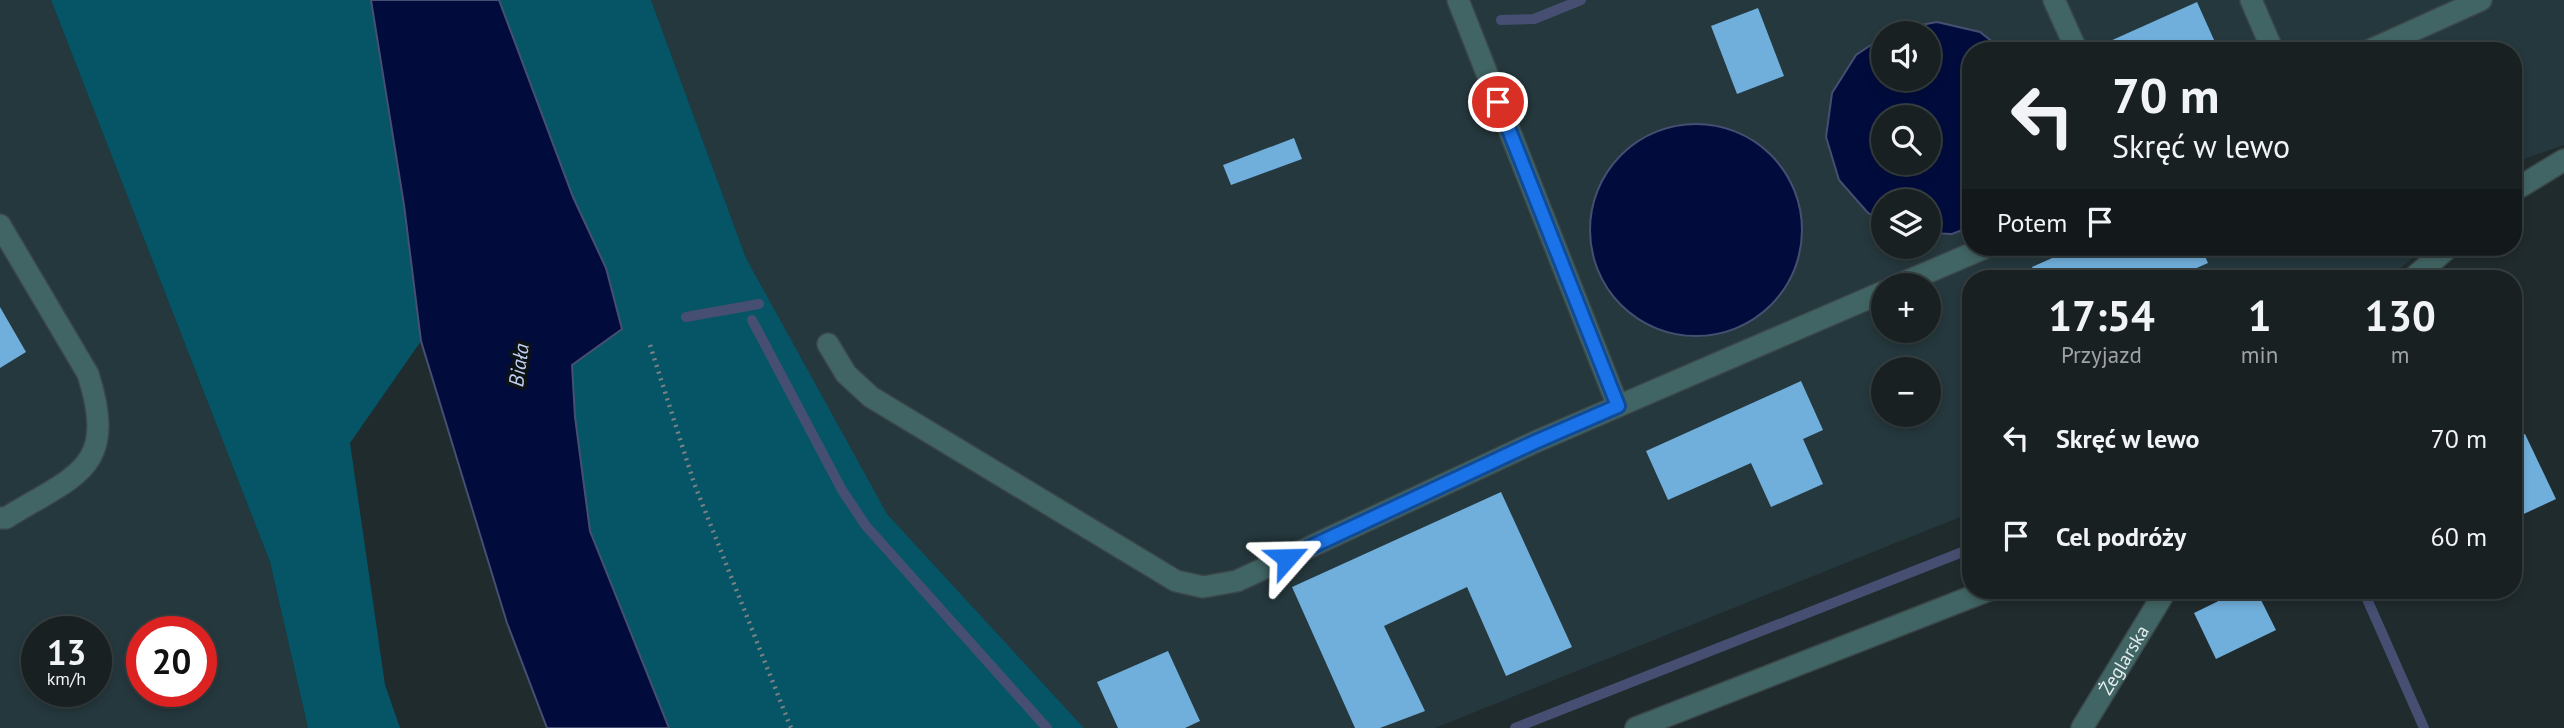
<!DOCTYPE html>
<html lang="pl">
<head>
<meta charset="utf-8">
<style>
  body { margin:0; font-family:"PT Sans",sans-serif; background:#21282a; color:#f1f3f6; height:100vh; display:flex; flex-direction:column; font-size:26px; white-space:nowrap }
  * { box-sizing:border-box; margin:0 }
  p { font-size:23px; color:#9fa3a5 }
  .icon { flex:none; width:38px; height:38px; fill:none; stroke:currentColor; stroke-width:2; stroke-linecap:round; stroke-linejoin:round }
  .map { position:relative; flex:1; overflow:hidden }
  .side { position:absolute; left:1962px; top:270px; width:560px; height:329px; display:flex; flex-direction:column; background:#182022; border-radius:28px; box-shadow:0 4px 10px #0003,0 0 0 2px #363e40 }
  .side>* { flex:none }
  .hud { position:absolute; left:1962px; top:42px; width:560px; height:214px; border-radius:28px; box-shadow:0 4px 10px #0003,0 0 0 2px #363e40; background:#182022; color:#f1f3f6; overflow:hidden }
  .fabs { position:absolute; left:1871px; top:21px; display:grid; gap:14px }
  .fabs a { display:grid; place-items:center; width:70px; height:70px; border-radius:50%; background:#182022; box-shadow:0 4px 10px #0003,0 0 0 2px #363e40; font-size:35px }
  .speed { position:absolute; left:21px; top:616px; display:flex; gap:14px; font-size:35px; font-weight:700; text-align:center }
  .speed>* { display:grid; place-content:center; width:91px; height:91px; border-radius:50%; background:#182022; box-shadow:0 4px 10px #0003,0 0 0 2px #363e40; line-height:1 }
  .speed small { font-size:18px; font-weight:400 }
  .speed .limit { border:10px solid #d22; background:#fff; color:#111 }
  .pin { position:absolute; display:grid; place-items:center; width:60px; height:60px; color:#fff; margin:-30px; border:4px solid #fff; border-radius:50%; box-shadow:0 2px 7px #0007 }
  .me { position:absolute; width:77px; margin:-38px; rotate:65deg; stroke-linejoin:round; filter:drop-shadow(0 0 5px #0008) }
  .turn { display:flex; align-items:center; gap:24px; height:147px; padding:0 35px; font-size:32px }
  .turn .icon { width:91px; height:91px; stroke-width:2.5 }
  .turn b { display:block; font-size:49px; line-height:60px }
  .then { display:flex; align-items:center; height:66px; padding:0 35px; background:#0003; gap:14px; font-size:26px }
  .eta { display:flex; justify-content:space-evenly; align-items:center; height:119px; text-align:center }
  .eta b { font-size:42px; font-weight:700; line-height:49px }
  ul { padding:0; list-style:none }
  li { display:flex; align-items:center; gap:21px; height:98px; padding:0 35px }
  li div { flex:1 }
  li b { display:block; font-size:26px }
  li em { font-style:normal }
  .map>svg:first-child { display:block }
</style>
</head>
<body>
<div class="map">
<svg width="2564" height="728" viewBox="0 0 2564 728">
  <rect width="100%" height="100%" fill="#202b2e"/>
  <g fill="#25383d" fill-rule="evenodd">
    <path d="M0 0H51L270 562 308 728H0ZM37 632H96V691H37ZM142 632H201V691H142Z"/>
    <path d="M651 0H2564V145L2526 158 2513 170V51H1970V247H2425L2389 278H1970V513L1435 728H1084L887 515 746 258ZM1883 33H1928V79H1883ZM1883 117H1928V163H1883ZM1883 201H1928V247H1883ZM1883 285H1928V331H1883ZM1883 369H1928V415H1883Z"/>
  </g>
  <g fill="#055566">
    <polygon points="51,0 371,0 404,205 421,341 350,443 385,685 400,728 308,728 270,562"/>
    <polygon points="499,0 651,0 746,258 887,514 1084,728 669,728 590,531 575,417 572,365 606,268 573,197"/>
  </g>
  <g fill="#020c3c" stroke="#464f71" stroke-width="2" fill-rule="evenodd">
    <polygon points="371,0 499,0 573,197 606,268 622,329 572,365 575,417 590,531 669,728 547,728 507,623 421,341 404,205"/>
    <path d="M1937 22 1980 32 2004 51H1970V227L1952 234 1929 233 1928 201H1883V221L1868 213 1839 180 1826 137 1832 93 1856 55 1883 37V79H1928V33H1888L1893 30ZM1883 117H1928V163H1883Z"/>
    <circle cx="1696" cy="230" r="106"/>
  </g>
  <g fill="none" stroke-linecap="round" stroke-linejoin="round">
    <g stroke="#464f71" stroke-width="10">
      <polyline points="1501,20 1534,19 1581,0"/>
      <polyline points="686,317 759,304"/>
      <polyline points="752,320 842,490 866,526 1047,728"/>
      <polyline points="2363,590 2424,728"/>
      <polyline points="1515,728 1970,549"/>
    </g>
  </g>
  <g fill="#70aedb">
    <polygon points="2197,2 2219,51 2101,51 2099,46"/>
    <polygon points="1758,8 1784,76 1737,94 1711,26"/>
    <polygon points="1294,138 1302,159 1231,185 1223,165"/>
    <polygon points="2077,247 2201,247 2208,263 2174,278 2037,278 2032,267"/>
    <polygon points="0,307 26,352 0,368"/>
    <polygon points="1801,381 1823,430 1803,439 1823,484 1771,507 1751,463 1668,500 1646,451"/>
    <polygon points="2525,434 2556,499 2513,519 2513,440"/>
    <polygon points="1501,492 1572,647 1506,676 1467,587 1384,626 1425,711 1380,728 1355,728 1292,587"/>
    <polygon points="2241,590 2256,590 2276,630 2216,659 2194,613"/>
    <polygon points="1168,651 1200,721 1185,728 1118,728 1097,682"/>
  </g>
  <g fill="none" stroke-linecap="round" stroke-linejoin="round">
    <defs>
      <g id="minor">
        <polyline points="1458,0 1618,406"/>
        <polyline points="2054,0 2077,51"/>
        <polyline points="2251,0 2273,51"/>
        <polyline points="2368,51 2481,0"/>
        <polyline points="2513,191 2564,160"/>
        <path d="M0 225 88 374C118 469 77 474 6 518H0"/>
        <polyline points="2413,278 2449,247"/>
        <polyline points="1898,285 1987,247"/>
        <polyline points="828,344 846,374 871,397 1176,581 1203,587 1237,581 1535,442 1883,292"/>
        <polyline points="1636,728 1989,590"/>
        <path id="s1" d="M2082 728 2166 590"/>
      </g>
    </defs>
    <use href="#minor" stroke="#3b4649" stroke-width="24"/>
    <polyline stroke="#798284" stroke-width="4.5" stroke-dasharray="2 5" stroke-linecap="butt" points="650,345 694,483 791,728"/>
    <use href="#minor" stroke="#416564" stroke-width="21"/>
  </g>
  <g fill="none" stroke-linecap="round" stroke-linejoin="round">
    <defs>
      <polyline id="route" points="1287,558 1535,442 1618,406 1498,102"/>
    </defs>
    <use href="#route" stroke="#114b97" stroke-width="18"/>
    <use href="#route" stroke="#1a73e8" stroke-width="12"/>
  </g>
  <g text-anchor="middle" stroke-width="7" stroke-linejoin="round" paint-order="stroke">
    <g font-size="19" fill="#e4ebed" stroke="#0d1214">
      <text dy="7" stroke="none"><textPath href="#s1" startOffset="80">Żeglarska</textPath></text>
    </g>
    <g font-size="21" font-style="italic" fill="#bfcff0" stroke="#0d1214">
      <text transform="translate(519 365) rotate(-82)" y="7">Biała</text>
    </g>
  </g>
</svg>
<div class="fabs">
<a><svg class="icon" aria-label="sound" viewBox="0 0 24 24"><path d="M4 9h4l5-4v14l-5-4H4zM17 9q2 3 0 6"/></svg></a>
<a><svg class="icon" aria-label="search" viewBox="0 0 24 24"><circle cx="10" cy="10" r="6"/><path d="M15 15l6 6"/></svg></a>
<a><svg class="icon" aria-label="layers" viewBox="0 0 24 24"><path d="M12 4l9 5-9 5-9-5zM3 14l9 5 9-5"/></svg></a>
<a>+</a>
<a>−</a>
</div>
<div class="speed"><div>13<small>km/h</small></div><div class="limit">20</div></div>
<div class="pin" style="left:1498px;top:102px;background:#d93025"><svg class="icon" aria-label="arrive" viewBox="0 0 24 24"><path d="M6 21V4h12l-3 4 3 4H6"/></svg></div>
<svg class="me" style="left:1287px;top:558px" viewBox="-20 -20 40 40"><path d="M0-17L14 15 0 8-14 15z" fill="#1a73e8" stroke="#fff" stroke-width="4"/></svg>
<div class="hud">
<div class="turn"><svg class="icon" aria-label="left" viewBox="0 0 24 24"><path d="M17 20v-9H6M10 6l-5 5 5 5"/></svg><div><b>70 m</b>Skręć w lewo</div></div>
<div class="then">Potem<svg class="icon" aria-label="arrive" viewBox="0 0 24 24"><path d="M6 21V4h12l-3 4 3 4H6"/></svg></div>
</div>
<section class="side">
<div class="eta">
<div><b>17:54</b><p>Przyjazd</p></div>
<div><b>1</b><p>min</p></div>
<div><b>130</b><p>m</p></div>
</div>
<ul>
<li><svg class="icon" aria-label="left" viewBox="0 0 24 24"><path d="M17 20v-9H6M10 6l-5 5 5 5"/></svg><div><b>Skręć w lewo</b></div><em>70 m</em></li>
<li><svg class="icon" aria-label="arrive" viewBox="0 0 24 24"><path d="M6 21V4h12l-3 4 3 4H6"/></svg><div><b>Cel podróży</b></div><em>60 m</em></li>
</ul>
</section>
</div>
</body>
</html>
